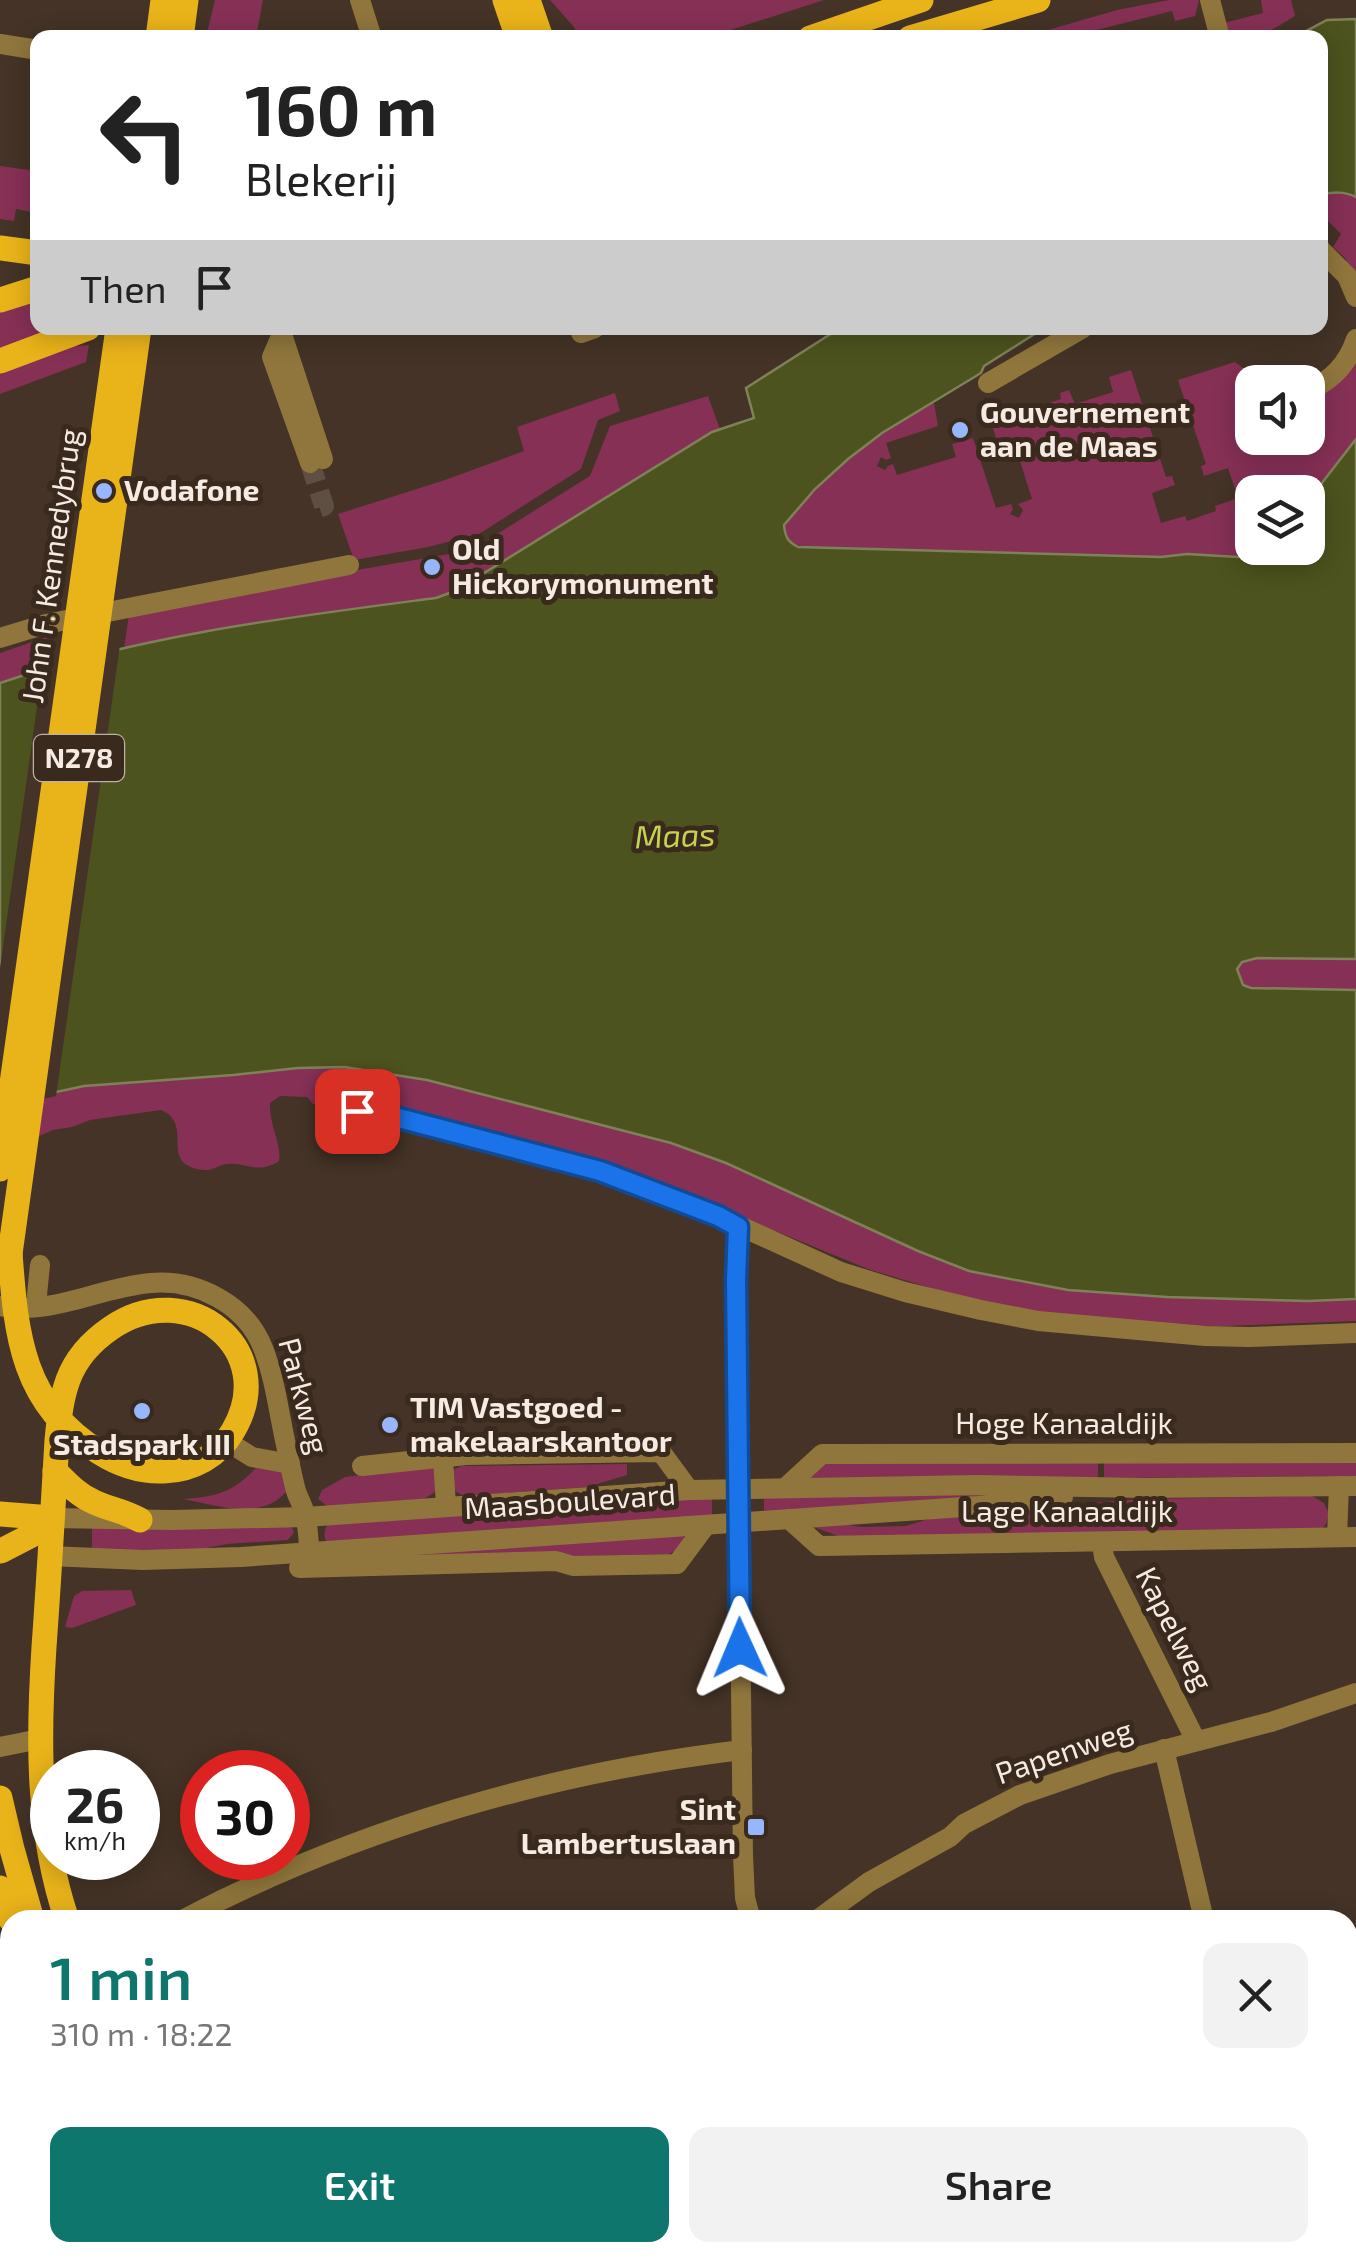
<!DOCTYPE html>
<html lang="en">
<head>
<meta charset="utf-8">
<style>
  body { margin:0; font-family:"Exo 2",sans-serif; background:#f2f2f2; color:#222; height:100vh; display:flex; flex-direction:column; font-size:38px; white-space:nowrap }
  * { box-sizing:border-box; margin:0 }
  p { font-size:32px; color:#767676 }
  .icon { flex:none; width:55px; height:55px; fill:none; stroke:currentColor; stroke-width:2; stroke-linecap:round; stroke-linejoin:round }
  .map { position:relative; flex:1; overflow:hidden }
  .side { position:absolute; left:0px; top:1910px; width:1358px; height:352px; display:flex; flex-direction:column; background:#fff; border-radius:30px 30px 0 0; box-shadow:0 5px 25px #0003 }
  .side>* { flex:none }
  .banner { position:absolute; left:30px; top:30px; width:1298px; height:305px; border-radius:20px; box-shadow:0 5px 25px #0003; background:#fff; color:#222; overflow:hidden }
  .controls { position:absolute; left:1235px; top:365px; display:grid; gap:20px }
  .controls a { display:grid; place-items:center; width:90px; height:90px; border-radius:20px; background:#fff; box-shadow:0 5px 25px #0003; font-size:50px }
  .speed { position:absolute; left:30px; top:1750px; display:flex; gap:20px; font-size:50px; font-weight:700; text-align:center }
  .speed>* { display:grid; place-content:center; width:130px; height:130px; border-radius:50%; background:#fff; box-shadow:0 5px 25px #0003; line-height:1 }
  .speed small { font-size:25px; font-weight:400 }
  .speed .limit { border:15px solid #d22; background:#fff; color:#111 }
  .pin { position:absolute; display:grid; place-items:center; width:85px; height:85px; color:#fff; margin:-42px; border-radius:20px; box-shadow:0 5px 15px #0006 }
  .me { position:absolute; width:110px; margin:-55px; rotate:359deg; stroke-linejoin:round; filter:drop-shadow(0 0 8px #0008) }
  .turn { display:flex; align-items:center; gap:35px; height:210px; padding:0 50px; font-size:45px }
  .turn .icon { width:130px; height:130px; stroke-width:2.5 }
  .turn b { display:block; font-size:70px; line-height:85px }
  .then { display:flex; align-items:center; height:95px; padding:0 50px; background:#0003; gap:20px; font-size:38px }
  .round { display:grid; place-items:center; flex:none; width:105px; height:105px; border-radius:20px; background:#f2f2f2 }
  .head { display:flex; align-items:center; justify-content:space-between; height:170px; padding:0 50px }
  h1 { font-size:60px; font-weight:600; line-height:75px; color:#0f766e }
  .cta { display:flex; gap:20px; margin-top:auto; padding:20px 50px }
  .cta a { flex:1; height:115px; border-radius:20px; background:#0f766e; color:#fff; font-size:40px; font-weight:600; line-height:115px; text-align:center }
  .cta a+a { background:#f2f2f2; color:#222 }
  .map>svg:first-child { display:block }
</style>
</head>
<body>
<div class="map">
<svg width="1356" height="2261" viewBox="0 0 1356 2261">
  <rect width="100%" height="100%" fill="#443326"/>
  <g fill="#863056">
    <polygon points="215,0 263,0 256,37 206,37"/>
    <polygon points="550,0 824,0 709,37 579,37 574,27"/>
    <polygon points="1169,0 1199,0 1195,16 1175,21 1172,11 1069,37 1024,37 1117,10"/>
    <polygon points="1261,0 1291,0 1295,16 1260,37 1227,37 1224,23 1263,13"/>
    <polygon points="0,166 37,171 37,213 16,209 14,221 0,219"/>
    <polygon points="1334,192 1348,193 1356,197 1356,281 1345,258 1333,247 1341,234 1320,213 1320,195"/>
    <polygon points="37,297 38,328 65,328 0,351 0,309"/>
    <polygon points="89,345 86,362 0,394 0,370 61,347"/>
    <path d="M1356 361V439L1308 501V492H1252V548H1269C1245 564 1214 552 1187 554 1178 554 1170 556 1161 557L811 549 790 543 785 533 784 525C813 491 843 460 880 434 897 423 916 413 934 403L938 426 886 443 891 458 886 460 881 457 877 466 885 470 888 466 893 464 897 475 956 457 952 444 973 438 996 508 1011 504 1013 509 1010 514 1019 518 1023 510 1018 504 1032 499 1013 439 998 444 991 422 1061 399 1060 393 1069 390 1075 404 1113 392 1109 377 1131 370 1166 477 1172 476 1175 485 1152 493 1161 523 1185 516 1187 521 1216 511 1215 506 1238 498 1228 468 1204 476 1201 466 1206 464 1178 380 1235 362 1259 380 1281 382H1252V438H1308V401L1325 393Z"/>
    <polygon points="615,393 620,411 598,420 581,469 479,534 428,547 354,560 338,514 445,480 524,451 517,427"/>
    <polygon points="708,396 720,429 455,591 436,598 231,627 124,649 129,614 276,584 461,552 489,539 590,476 610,426"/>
    <polygon points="47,637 42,670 0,683 0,653"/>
    <polygon points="1256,958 1356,959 1356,990 1251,988 1243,986 1237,969 1242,962"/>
    <path d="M344 1067 427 1080 671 1143 726 1163 918 1251 969 1271 1068 1290 1167 1297 1308 1301 1356 1299V1321L1198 1327 1031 1311 944 1292 868 1269 624 1169 580 1154 346 1104H313L307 1097 280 1096 270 1103C269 1125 282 1145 279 1161 257 1175 247 1162 227 1164 219 1165 212 1171 204 1170 156 1165 196 1125 161 1110L90 1120 72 1127 53 1130 0 1153V1104L84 1086 233 1075 298 1068Z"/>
    <polygon points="1356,1458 1356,1476 1104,1478 1104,1460"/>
    <polygon points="1098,1461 1098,1478 808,1480 828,1462"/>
    <polygon points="627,1464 627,1475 587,1487 464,1496 453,1490 453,1470 461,1466"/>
    <path d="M259 1465 283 1473 287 1491C261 1522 217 1505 183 1499 220 1497 234 1491 259 1465Z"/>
    <polygon points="435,1465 435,1492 424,1499 327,1506 318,1499 322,1490 345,1477"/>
    <polygon points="764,1493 980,1495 977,1499 764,1513"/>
    <polygon points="1312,1496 1324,1503 1329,1513 1326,1524 1322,1529 841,1537 811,1526 823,1521 861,1527 906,1526 941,1515 1141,1499"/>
    <path d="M712 1497V1519L328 1544C322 1536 324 1528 330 1522Z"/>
    <polygon points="291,1526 294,1532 288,1540 227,1544 172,1555 92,1554 92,1528"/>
    <polygon points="687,1532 677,1550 669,1554 343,1562 343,1556"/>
    <polygon points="131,1590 136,1605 72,1628 65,1627 74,1596 82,1591"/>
  </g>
  <g fill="#4c531e" stroke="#7f8159" stroke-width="2.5">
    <path d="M1356 19V197C1344 191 1333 192 1320 195V38L1295 37 1327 20Z"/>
    <path d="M840 328H1044L984 366 981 373 882 433 848 459 815 489 784 525C785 537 788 542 798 547L1161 557 1187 554 1238 557 1260 554 1269 548H1308V501L1356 439V959L1257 958 1242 962 1237 969 1243 985 1251 988 1356 990V1299L1308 1301 1167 1297 1068 1290 969 1271 918 1251 726 1163 671 1143 427 1080 344 1067 298 1068 233 1075 84 1086 0 1104V683C140 635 290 617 436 598L455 591 712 432 754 418 746 388Z"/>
  </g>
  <polygon fill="#443326" points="120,645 56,1096 0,1109 0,968 43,665"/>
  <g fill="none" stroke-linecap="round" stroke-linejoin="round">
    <polyline stroke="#5f4f42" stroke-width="20" stroke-dasharray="20 10" stroke-linecap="butt" points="310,463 324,506 318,508"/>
    <g stroke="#90763c" stroke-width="20">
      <polyline points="360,0 372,38"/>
      <polyline points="1210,0 1220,38"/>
      <polyline points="0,44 38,50"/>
      <polyline points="1320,249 1347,276 1356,297"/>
      <polyline points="280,328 323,459"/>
      <polyline points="581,333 595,328"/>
      <polyline points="282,334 272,357 310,463"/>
      <polyline points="988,383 1083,328"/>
      <path d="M1308 390C1332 381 1348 363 1356 339"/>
      <polyline points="0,638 46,624 349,565"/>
      <polyline points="329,1115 357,1111 376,1112 600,1171 718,1216 841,1272 905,1292 981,1310 1038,1321 1205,1336 1249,1337 1356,1333"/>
      <polyline points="738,1227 736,1280 743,1856 745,1898 751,1920"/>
      <path d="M0 1306C52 1316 100 1287 151 1283 196 1279 246 1304 263 1348 275 1378 279 1414 286 1445 289 1460 292 1476 296 1491 299 1500 305 1509 306 1519 309 1534 309 1550 310 1566"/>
      <polyline points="39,1307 37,1295 40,1265"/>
      <polyline points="236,1447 252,1457 290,1464"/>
      <polyline points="443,1458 446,1506"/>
      <polyline points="362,1466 466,1455 661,1452 689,1490"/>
      <polyline points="785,1488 822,1454 1356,1453"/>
      <polyline points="52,1518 171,1520 306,1517 689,1490 978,1485 1145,1488 1356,1486"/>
      <polyline points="789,1519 819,1546 1356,1537"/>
      <polyline points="1337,1537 1339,1486"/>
      <polyline points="1102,1543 1104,1557 1196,1741"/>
      <polyline points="49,1556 143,1560 241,1557 978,1506 1063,1497"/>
      <polyline points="299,1568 556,1561 573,1566 677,1564 706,1525"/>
      <polyline points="0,1747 40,1739"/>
      <polyline points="1164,1749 1204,1920"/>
      <path d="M182 1920C356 1829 547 1773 742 1750"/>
      <polyline points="817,1920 869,1882 950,1837 964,1824 1020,1795 1110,1764 1271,1722 1356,1693"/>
      <polyline points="572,2252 577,2261"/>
      <polyline points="912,2252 915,2261"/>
      <polyline points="1281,2252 1285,2261"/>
      <polyline points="309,2261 321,2252"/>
      <polyline points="963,2261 981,2252"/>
      <polyline points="1328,2261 1344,2252"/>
    </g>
    <g stroke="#e9b31a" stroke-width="25">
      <polyline points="505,0 518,38"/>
      <polyline points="528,0 541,38"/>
      <polyline points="158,38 163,0"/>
      <polyline points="181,38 186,0"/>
      <polyline points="810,38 921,0"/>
      <polyline points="910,38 1038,0"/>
      <polyline points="0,248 38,253"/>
      <polyline points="0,300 38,288"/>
      <polyline points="0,361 88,328"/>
      <polyline points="0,1169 118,328"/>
      <path d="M10 1253C16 1335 22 1405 99 1452 118 1464 141 1472 164 1471 192 1470 219 1456 233 1431 281 1350 188 1275 111 1328 92 1341 76 1358 68 1380 61 1399 59 1420 57 1440 53 1509 49 1578 44 1647 38 1740 37 1831 67 1920"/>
      <polyline points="8,1268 139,328"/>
      <path d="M55 1471C67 1483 78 1495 94 1502 111 1510 122 1510 140 1520"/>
      <polyline points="0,1514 52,1518"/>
      <polyline points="1,1551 30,1536 52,1518"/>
      <polyline points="0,1798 12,1849 32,1920"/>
      <polyline points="0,1888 11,1920"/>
      <polyline points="0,2010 10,2029"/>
      <polyline points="147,2252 152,2261"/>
      <polyline points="182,2252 187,2261"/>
      <polyline points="206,2252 211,2261"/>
      <polyline points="241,2252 245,2261"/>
    </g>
  </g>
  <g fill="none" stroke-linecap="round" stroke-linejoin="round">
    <defs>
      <polyline id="route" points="357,1111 376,1112 600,1171 718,1216 738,1227 736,1280 740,1648"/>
    </defs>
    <use href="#route" stroke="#114b97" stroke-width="25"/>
    <use href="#route" stroke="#1a73e8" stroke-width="18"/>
  </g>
  <g fill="#98b6fd" stroke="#3a291d" stroke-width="4">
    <circle cx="960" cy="430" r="10"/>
    <circle cx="104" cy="491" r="10"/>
    <circle cx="432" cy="567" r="10"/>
    <circle cx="142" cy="1411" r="10"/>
    <circle cx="390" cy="1425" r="10"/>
    <rect x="746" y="1817" width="20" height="20" rx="5"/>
  </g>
  <g text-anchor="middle" stroke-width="10" stroke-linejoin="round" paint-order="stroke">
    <rect fill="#3a291d" stroke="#beb1a8" stroke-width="2.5" x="34" y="735" width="90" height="46" rx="8"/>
    <g font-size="28" font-weight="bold" fill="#f6ebe3">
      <text x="79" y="768">N278</text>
    </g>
    <g font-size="30" font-weight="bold" fill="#f6ebe3" stroke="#3a291d" text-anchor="start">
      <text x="980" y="423">Gouvernement<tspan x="980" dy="34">aan de Maas</tspan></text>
      <text x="124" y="501">Vodafone</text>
      <text x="452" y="560">Old<tspan x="452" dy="34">Hickorymonument</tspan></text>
      <text x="410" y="1418">TIM Vastgoed -<tspan x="410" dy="34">makelaarskantoor</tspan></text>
      <text x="142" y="1455" text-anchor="middle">Stadspark III</text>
      <text x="736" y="1820" text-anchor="end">Sint<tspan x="736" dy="34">Lambertuslaan</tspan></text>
    </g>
    <g font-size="30" fill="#f6ebe3" stroke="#3a291d">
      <text transform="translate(52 566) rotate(-82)" y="10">John F. Kennedybrug</text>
      <text transform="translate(303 1396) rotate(75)" y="10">Parkweg</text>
      <text x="1064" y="1434">Hoge Kanaaldijk</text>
      <text transform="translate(570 1502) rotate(-4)" y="10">Maasboulevard</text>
      <text x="1067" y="1522">Lage Kanaaldijk</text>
      <text transform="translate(1174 1629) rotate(63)" y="10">Kapelweg</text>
      <text transform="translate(1064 1752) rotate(-19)" y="10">Papenweg</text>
    </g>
    <g font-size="32" font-style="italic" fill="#c4d450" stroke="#3a291d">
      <text transform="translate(675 836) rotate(-2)" y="11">Maas</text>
    </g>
  </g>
</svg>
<div class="controls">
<a><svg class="icon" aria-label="sound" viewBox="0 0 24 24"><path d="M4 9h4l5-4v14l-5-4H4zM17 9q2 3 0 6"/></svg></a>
<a><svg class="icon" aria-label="layers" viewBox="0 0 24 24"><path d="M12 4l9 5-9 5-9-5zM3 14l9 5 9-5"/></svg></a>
</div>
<div class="speed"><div>26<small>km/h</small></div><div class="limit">30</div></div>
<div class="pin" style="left:357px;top:1111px;background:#d93025"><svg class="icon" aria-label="arrive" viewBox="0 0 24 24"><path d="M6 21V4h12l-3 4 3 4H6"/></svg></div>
<svg class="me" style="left:740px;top:1648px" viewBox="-20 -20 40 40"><path d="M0-17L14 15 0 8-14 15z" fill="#1a73e8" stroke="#fff" stroke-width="4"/></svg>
<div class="banner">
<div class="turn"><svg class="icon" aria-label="left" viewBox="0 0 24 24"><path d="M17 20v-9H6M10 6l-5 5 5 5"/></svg><div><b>160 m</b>Blekerij</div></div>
<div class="then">Then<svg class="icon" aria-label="arrive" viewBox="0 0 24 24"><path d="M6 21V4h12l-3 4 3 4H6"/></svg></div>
</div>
<section class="side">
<div class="head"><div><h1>1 min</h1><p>310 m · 18:22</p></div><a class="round"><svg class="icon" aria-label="close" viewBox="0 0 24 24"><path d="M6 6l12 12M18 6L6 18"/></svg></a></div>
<div class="cta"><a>Exit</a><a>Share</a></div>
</section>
</div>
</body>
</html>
